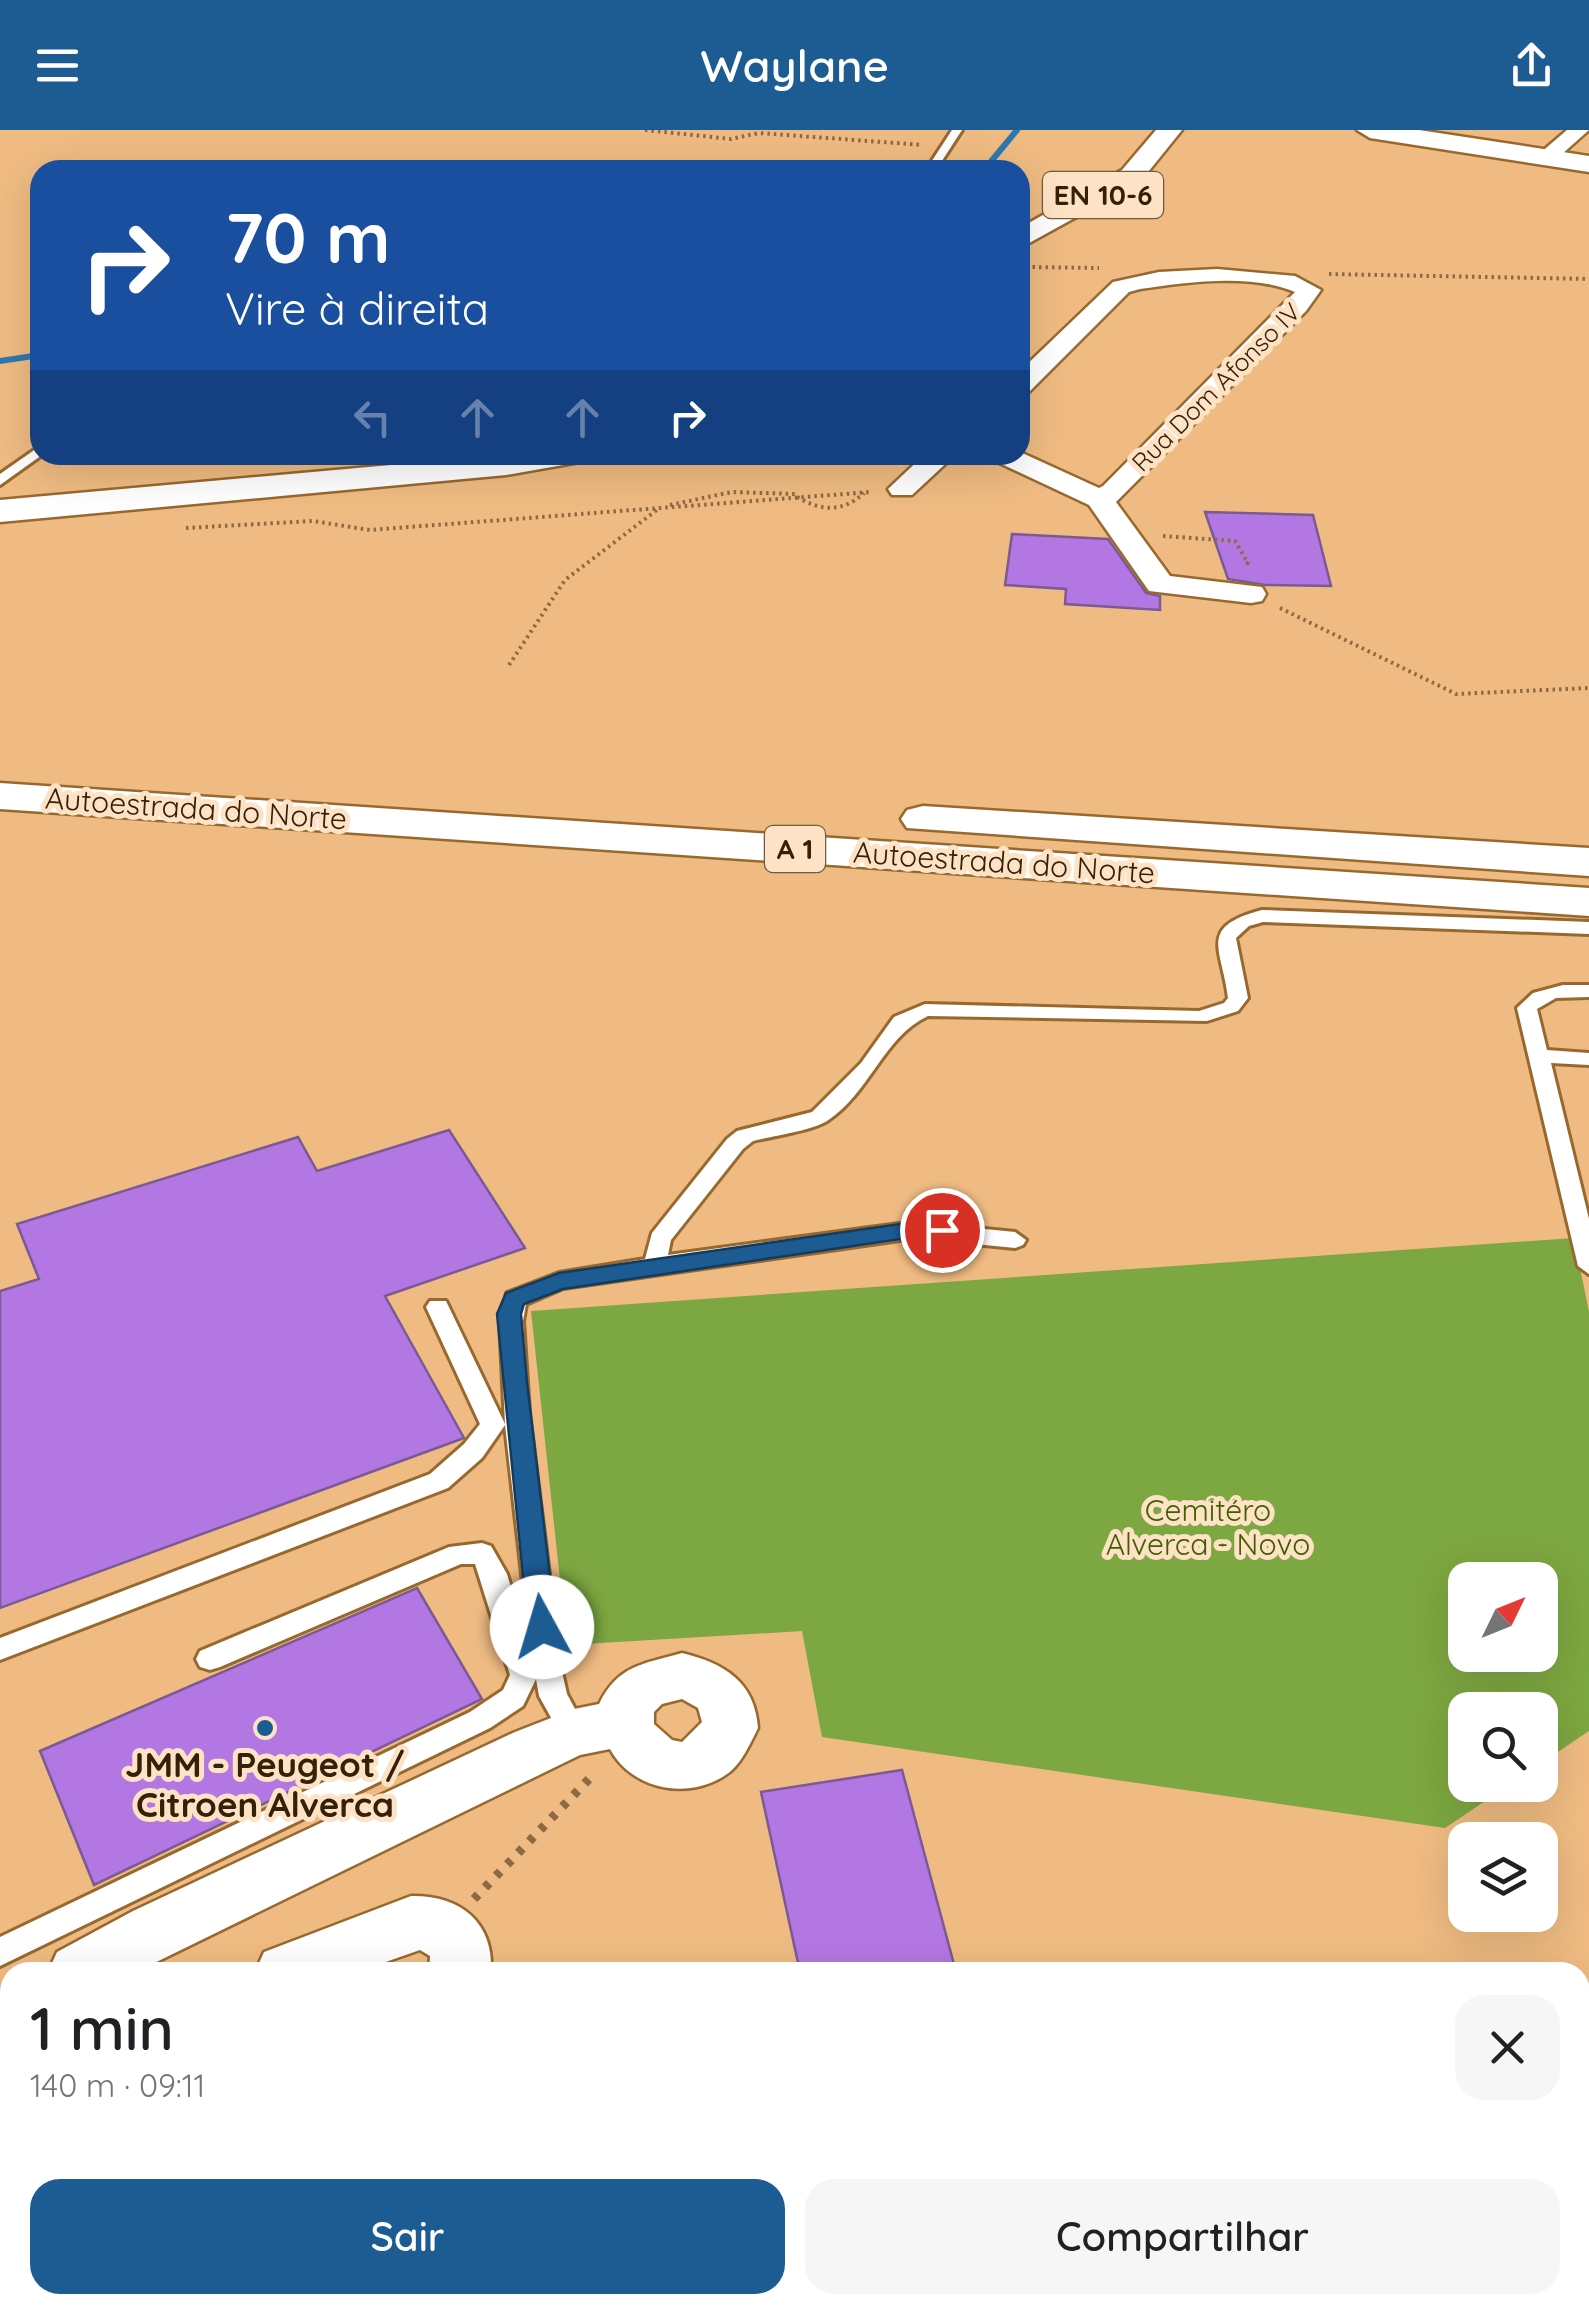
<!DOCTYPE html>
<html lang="pt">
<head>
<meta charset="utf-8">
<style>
  body { margin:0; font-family:Quicksand,sans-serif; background:#f6f6f6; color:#202124; height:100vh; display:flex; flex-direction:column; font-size:38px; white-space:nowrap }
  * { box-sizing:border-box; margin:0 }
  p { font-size:32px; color:#757577 }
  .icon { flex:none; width:55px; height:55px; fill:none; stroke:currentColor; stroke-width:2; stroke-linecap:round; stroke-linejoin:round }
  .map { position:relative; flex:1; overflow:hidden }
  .sheet { position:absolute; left:0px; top:1832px; width:1590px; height:352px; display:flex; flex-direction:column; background:#fff; border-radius:30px 30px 0 0; box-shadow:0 10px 40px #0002 }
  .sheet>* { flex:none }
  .hud { position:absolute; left:30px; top:30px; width:1000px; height:305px; border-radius:30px; box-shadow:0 10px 40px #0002; background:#1a4fa0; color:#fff; overflow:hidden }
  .needle { width:65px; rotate:47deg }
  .controls { position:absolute; left:1448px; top:1432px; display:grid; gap:20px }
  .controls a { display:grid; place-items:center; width:110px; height:110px; border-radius:20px; background:#fff; box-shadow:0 10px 40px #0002; font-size:50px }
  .pin { position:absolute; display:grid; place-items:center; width:85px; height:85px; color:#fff; margin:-42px; border:5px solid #fff; border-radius:50%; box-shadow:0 2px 10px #0007 }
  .me { position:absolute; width:110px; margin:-55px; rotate:354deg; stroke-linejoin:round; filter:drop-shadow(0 0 8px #0008) }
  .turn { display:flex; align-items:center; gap:35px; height:210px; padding:0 30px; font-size:45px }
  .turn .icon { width:130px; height:130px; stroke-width:2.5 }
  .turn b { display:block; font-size:70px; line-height:85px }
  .lanes { display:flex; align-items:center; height:95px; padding:0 30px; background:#0003; justify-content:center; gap:50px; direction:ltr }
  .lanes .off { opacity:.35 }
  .round { display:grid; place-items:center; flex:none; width:105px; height:105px; border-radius:30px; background:#f6f6f6 }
  .summary { display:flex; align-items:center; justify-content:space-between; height:170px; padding:0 30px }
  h1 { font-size:60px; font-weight:600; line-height:75px }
  .action { display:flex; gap:20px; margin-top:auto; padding:20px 30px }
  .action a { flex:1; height:115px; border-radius:30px; background:#1c5c92; color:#fff; font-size:40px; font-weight:600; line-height:115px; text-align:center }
  .action a+a { background:#f6f6f6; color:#202124 }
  header { display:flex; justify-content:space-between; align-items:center; height:130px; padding:0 30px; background:#1c5c92; color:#fff; font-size:45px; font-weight:600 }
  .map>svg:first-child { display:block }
</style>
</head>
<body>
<header><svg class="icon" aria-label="menu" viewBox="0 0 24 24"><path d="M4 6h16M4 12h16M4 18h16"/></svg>Waylane<svg class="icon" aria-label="share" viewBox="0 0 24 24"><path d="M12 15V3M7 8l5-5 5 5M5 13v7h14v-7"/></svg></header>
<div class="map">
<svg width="1589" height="2184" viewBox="0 0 1589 2184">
  <rect width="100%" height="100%" fill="#efbb82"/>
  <path fill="#7da741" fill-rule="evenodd" d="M1574 1108 1589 1182V1601L1540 1634V1580H1465V1655H1509L1445 1698 822 1607 802 1501 567 1515 531 1181ZM1465 1450H1540V1525H1465Z"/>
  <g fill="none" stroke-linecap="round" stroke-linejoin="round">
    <g stroke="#2f78af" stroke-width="6">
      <polyline points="984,40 1017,0"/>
      <polyline points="0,231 40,225"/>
    </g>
  </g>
  <g fill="#b377e3" stroke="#7a5a94" stroke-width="2.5">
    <polygon points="1205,382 1313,385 1331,456 1265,455 1228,449"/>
    <polygon points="1012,404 1108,409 1146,463 1160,466 1160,480 1065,474 1066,459 1005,455"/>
    <polygon points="449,1000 525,1118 385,1166 464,1308 0,1478 0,1161 39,1149 17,1094 298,1007 317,1041"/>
    <polygon points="417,1458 482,1569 94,1755 40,1621"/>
    <polygon points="902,1640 956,1842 800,1842 761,1662"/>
  </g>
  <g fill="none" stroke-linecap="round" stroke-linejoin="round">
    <defs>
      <g id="service">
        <polygon points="952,0 962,0 936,40 926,40"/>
        <polygon points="40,316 42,325 0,355 0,344"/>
        <path d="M1262 780 1589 792V804L1263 792 1249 796 1236 808 1248 868 1238 881 1207 891 928 886C884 906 869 964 827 991 811 1001 772 1006 753 1011L743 1019 671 1110 668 1125 914 1092 1015 1102 1026 1110 1023 1115 1015 1118 914 1108 563 1158 526 1174 523 1191 529 1283 560 1533 567 1564 588 1603 584 1611 574 1615 564 1611 539 1566 536 1549 523 1576 490 1598 0 1836V1807L470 1582 503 1560 510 1545 475 1434H461L220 1537 210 1540 200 1537 196 1529 200 1521 449 1417 482 1413 491 1416 507 1444 531 1523 505 1295 482 1328 448 1358 0 1530V1508L430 1344 464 1314 480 1294 426 1177 430 1171H446L505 1294 500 1191 507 1163 559 1143 645 1129 652 1103 727 1009 737 1001 812 982 861 933 894 887 925 874 1199 881 1224 873 1228 868C1222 818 1197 797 1262 780Z"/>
        <polygon points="1563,855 1589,855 1589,867 1556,868 1537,879 1547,920 1589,923 1589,935 1551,933 1589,1089 1589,1144 1578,1136 1517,878 1533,863"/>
        <polygon points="1039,2175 1073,2175 1075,2184 1041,2184"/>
      </g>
      <g id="minor">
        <polygon points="1567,0 1589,0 1553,32 1539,32 1535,28 1539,24"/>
        <path d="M1217 139 1295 146 1321 160 1306 181 1116 372 1170 446 1262 457 1266 464 1262 471 1251 473 1149 461 1089 375 995 331 991 325H1020V322L1099 358 1103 356 1295 162C1251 143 1186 152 1140 159L1129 162 1029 262 1020 264V241L1113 152 1159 142Z"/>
        <polygon points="924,325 955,325 912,365 892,365 888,359"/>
        <path d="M682 1523C723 1533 755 1551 758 1598 751 1612 741 1635 727 1644 689 1671 632 1660 610 1619L580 1625 136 1842H48L57 1822 133 1781 515 1602 574 1579 599 1574C618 1535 643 1534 682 1523ZM682 1569 698 1578 702 1592 682 1612 672 1610 654 1594V1582L662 1574Z"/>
        <path d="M411 1766C460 1765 494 1792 491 1842H429L430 1826 420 1820 357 1842H255L264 1822Z"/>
        <polygon points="10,1859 10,1921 0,1925 0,1863"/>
        <polygon points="264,2175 396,2175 392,2184 268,2184"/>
      </g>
      <polygon id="tertiary" points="1357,0 1419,0 1589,26 1589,42 1370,8"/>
      <g id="primary">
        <polygon points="1156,0 1182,0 1140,52 1020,118 1020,98 1122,40"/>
        <polygon points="503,325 585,325 580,332 506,345 0,392 0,370"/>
      </g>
      <g id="motorway">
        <polygon points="0,653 1589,758 1589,786 0,679"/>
        <polygon points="923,676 1589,718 1589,746 907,698 901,689 907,680"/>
      </g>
    </defs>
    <use href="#service" stroke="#98692f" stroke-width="6"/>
    <use href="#minor" stroke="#98692f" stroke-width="5"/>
    <use href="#tertiary" stroke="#98692f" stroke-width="5"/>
    <use href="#primary" stroke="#98692f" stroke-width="5"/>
    <use href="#motorway" stroke="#98692f" stroke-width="5"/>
    <g stroke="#8d6a42" stroke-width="4" stroke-dasharray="2.5 4" stroke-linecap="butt">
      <polyline points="645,0 731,9 759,3 923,15"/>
      <polyline points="1026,137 1099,138"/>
      <polyline points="1329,144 1589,149"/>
      <path d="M797 367C822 381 842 383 864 363"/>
      <polyline points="670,375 732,362 795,364"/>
      <polyline points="186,398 313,391 370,400 871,362"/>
      <polyline points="1163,406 1235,411 1248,433 1242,433"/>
      <polyline points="1280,478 1456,564 1589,558"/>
      <polyline points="509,535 565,450 658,379"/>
    </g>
    <polyline stroke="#8d6a42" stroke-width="9" stroke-dasharray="6 10" stroke-linecap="butt" points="474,1769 589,1649 587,1643"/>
    <use href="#service" fill="#fff" fill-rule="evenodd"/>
    <use href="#minor" fill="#fff" fill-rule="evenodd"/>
    <use href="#tertiary" fill="#fff" fill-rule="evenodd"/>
    <use href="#primary" fill="#fff" fill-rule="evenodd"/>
    <use href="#motorway" fill="#fff" fill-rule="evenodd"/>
  </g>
  <polygon fill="#1c5c92" stroke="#123c5f" stroke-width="2.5" points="914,1092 942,1092 953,1100 942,1107 914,1107 563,1159 524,1174 521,1184 527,1252 556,1497 552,1505 542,1508 532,1505 528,1497 497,1184 506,1163 559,1143"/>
  <circle fill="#1c5c92" stroke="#fde2c5" stroke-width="4" cx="265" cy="1598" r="10"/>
  <g text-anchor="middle" stroke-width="10" stroke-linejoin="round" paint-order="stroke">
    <g font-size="25" fill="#342108" stroke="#fde2c5">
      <text transform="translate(1216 257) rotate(-45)" y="9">Rua Dom Afonso IV</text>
    </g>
    <g fill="#fde2c5" stroke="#705b41" stroke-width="2.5">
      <rect x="1043" y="42" width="120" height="46" rx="8"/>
      <rect x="765" y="696" width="60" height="46" rx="8"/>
    </g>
    <g font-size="28" font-weight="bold" fill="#342108">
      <text x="1103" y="75">EN 10-6</text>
      <text x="795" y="729">A 1</text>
    </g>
    <g font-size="30" fill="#342108" stroke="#fde2c5">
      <text transform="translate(196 679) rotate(4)" y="10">Autoestrada do Norte</text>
      <text transform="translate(1004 733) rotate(4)" y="10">Autoestrada do Norte</text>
    </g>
    <g font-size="30" fill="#405f00" stroke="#fde2c5">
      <text x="1208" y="1391">Cemitéro<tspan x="1208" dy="34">Alverca - Novo</tspan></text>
    </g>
    <g font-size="35" font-weight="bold" fill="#342108" stroke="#fde2c5">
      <text x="265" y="1647">JMM - Peugeot /<tspan x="265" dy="40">Citroen Alverca</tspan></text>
    </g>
  </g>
</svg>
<div class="controls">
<a><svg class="needle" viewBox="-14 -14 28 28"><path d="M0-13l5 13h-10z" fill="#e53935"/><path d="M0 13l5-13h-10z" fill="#757577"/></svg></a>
<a><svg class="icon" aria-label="search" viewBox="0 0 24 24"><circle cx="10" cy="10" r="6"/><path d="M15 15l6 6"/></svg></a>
<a><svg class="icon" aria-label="layers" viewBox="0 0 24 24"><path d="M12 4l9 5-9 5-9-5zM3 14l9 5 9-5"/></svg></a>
</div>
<div class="pin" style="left:942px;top:1100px;background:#d93025"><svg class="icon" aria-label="arrive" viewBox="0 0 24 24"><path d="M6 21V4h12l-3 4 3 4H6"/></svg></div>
<svg class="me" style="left:542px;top:1497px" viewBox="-20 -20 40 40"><circle r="19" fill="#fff"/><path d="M0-13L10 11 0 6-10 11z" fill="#1c5c92"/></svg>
<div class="hud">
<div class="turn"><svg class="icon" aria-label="right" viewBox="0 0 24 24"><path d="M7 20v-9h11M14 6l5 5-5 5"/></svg><div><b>70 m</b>Vire à direita</div></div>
<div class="lanes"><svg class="icon off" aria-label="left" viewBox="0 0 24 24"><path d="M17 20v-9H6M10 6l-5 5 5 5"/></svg><svg class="icon off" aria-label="ahead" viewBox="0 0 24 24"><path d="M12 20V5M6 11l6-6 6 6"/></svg><svg class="icon off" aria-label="ahead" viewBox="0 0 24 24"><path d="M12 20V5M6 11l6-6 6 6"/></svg><svg class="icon" aria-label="right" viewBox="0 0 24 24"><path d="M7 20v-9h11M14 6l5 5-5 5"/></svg></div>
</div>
<section class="sheet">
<div class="summary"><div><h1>1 min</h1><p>140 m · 09:11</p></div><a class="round"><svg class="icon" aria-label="close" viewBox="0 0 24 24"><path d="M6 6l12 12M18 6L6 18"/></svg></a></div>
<div class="action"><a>Sair</a><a>Compartilhar</a></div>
</section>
</div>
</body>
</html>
